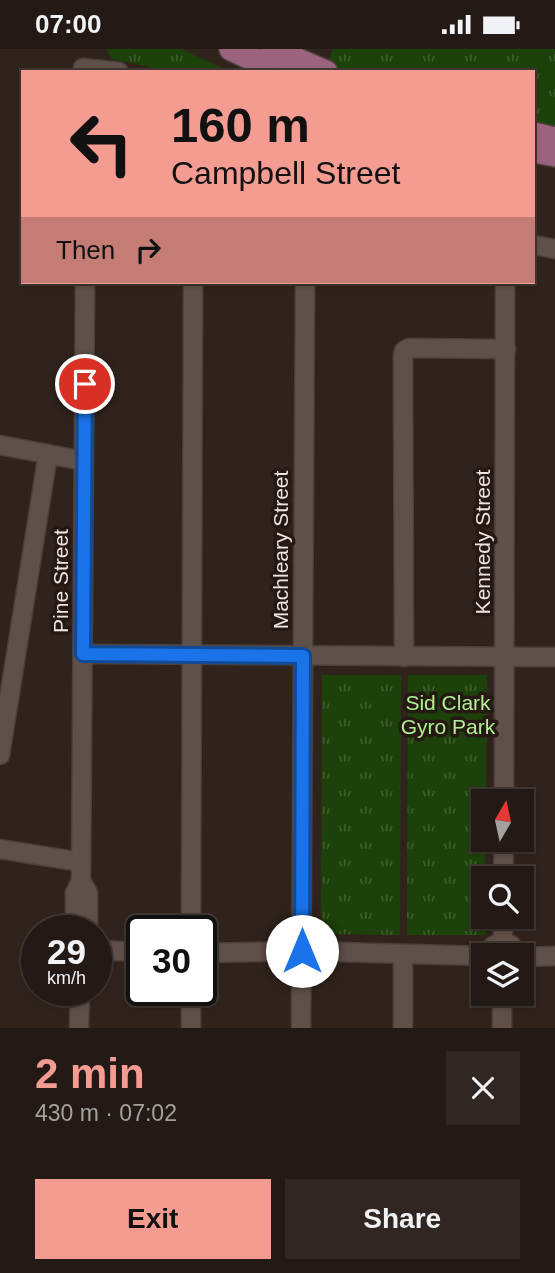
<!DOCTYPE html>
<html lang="en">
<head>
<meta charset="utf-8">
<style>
  body { margin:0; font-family:Helvetica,sans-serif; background:#302722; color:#f1f3f6; height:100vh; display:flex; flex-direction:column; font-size:26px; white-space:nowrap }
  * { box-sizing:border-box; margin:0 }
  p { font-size:23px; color:#a3a1a0 }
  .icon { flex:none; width:38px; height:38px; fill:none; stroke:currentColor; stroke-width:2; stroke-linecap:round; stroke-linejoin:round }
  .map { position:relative; height:979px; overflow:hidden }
  .panel { display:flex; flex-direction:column; background:#241a15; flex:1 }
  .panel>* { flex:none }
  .banner { position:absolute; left:21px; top:21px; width:514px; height:214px; border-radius:0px; box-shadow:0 2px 5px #0004,0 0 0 2px #413834; background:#f59c92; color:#111; overflow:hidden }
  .needle { width:46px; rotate:9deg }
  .tools { position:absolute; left:471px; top:740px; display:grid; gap:14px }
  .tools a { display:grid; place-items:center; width:63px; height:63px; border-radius:0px; background:#241a15; box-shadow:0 2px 5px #0004,0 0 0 2px #413834; font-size:35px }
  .speed { position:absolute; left:21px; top:866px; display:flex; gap:14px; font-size:35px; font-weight:700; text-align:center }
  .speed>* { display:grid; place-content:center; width:91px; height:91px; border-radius:50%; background:#241a15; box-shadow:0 2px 5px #0004,0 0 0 2px #413834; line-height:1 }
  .speed small { font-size:18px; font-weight:400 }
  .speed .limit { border:4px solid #111; border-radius:10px; background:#fff; color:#111 }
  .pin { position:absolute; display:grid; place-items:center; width:60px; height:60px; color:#fff; margin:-30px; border:4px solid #fff; border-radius:50%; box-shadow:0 2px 7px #0007 }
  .me { position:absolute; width:77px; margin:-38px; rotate:0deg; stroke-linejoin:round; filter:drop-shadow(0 0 5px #0008) }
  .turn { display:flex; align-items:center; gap:24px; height:147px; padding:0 35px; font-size:32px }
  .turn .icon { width:91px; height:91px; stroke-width:2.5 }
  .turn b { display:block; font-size:49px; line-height:60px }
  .then { display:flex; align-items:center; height:66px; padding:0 35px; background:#0003; gap:14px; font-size:26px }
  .round { display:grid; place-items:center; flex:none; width:74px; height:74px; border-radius:0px; background:#302722 }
  .overview { display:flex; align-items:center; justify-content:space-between; height:119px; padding:0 35px }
  h1 { font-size:42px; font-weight:600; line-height:52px; color:#f59c92 }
  .button { display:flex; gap:14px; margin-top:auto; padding:14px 35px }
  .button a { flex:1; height:80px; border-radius:0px; background:#f59c92; color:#111; font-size:28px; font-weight:600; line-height:80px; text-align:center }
  .button a+a { background:#302722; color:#f1f3f6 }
  .status { display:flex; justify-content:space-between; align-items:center; height:49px; padding:0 35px; background:#241a15; direction:ltr }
  .status svg { height:19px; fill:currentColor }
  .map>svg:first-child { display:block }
</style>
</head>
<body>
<div class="status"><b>07:00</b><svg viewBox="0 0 49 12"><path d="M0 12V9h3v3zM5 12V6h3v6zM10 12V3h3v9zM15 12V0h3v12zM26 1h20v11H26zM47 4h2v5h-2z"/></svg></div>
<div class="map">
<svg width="555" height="979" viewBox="0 0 555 979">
  <defs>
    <pattern id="park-tufts" width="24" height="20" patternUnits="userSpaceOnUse" patternTransform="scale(1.75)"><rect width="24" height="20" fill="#1d410a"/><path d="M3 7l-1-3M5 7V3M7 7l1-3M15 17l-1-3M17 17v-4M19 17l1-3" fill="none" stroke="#3e5c2d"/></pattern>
  </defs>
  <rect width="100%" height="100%" fill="#30231c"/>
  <g fill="url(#park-tufts)">
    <polygon points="106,0 182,0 230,23 173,23 112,10"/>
    <polygon points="332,0 555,0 555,88 534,84 534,23 344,23 329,16"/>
    <polygon points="322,626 401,626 400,886 321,885"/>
    <polygon points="408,626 487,626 486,752 483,752 483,791 486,791 483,868 486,868 486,886 407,886"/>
  </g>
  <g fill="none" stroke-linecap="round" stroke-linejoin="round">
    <defs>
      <g id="minor">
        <polyline points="83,19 119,23"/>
        <polyline points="534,196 555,200"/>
        <polyline points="0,396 84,412"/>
        <polyline points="83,605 555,608"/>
        <polyline points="404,608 403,306 404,302 409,299 506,300"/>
        <polyline points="0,706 48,405"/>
        <polyline points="504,752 505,233"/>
        <polyline points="0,800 81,813"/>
        <polyline points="503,830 504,791"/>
        <polyline points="81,832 88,844 88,882"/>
        <polyline points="75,882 75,844 81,832 85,233"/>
        <polyline points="191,882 193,233"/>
        <polyline points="503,893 503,868"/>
        <polyline points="96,901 142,903"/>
        <polyline points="201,904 302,902 483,907"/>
        <polyline points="403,905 403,979"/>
        <polyline points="487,906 493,897 502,893 511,896 518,906"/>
        <polyline points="522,908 555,907"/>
        <polyline points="191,942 191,979"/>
        <polyline points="502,945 502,979"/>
        <polyline points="79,979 80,942"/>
        <polyline points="301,979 305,233"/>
      </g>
      <g id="major">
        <polyline points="231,0 281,23"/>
        <polyline points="272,0 326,23"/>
        <polyline points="534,85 555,90"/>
        <polyline points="534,102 555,106"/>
      </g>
    </defs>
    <use href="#minor" stroke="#4b403b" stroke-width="21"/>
    <use href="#major" stroke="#4b403b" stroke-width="26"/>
    <use href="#minor" stroke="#5f5049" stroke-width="18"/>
    <use href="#major" stroke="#9b637e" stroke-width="23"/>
  </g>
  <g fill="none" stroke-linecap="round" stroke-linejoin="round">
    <defs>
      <polyline id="route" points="85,335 83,605 303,607 302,902"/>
    </defs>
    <use href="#route" stroke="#114b97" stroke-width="18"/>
    <use href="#route" stroke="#1a73e8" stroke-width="12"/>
  </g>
  <g text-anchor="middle" stroke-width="7" stroke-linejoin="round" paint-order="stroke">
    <g font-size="21" fill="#eee5e1" stroke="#261913">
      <text transform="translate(483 493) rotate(-90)" y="7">Kennedy Street</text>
      <text transform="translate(281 501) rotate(-90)" y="7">Machleary Street</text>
      <text transform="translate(61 532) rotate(-90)" y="7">Pine Street</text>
    </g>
    <g font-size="21" fill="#acf092" stroke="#261913">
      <text x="448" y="661">Sid Clark<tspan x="448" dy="24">Gyro Park</tspan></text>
    </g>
  </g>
</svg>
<div class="tools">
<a><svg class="needle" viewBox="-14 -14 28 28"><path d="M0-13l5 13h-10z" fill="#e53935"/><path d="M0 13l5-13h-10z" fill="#a3a1a0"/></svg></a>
<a><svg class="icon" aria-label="search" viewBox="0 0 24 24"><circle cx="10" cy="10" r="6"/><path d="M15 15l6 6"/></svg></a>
<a><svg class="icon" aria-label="layers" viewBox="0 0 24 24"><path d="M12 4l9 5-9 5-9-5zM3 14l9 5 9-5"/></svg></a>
</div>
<div class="speed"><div>29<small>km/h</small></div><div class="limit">30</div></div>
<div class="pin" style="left:85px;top:335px;background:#d93025"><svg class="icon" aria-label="arrive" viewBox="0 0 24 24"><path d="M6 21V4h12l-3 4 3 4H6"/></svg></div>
<svg class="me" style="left:302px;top:902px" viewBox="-20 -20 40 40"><circle r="19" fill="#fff"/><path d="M0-13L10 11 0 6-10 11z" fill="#1a73e8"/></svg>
<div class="banner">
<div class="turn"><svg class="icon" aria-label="left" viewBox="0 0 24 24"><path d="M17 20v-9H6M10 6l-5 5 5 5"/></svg><div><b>160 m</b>Campbell Street</div></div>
<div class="then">Then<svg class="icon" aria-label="right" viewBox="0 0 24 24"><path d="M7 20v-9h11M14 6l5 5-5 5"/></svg></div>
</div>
</div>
<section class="panel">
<div class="overview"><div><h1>2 min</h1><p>430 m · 07:02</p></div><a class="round"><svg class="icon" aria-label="close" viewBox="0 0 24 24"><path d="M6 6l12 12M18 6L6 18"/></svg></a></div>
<div class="button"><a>Exit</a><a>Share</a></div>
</section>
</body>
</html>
